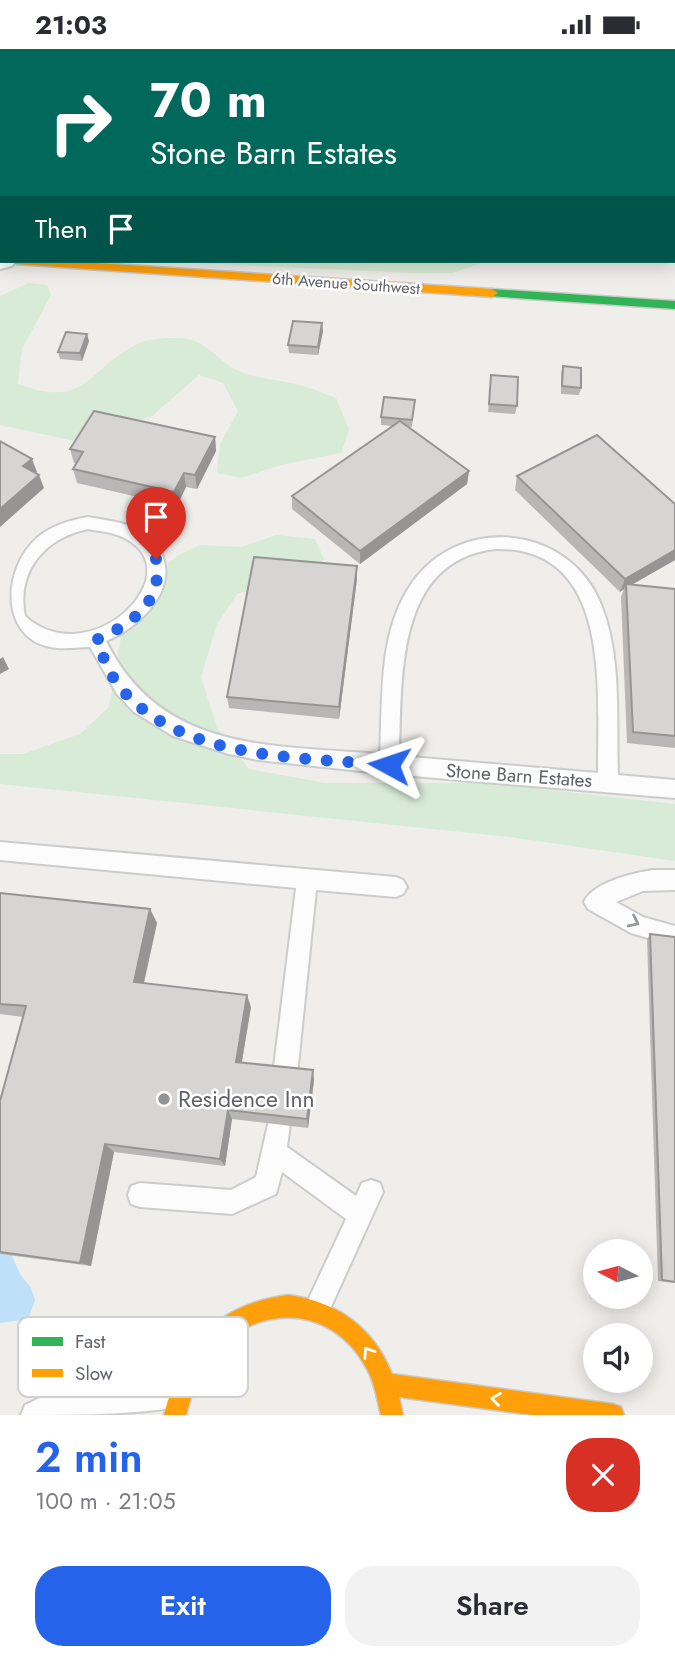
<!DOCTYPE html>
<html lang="en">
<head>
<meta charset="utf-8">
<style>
  body { margin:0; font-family:Jost,sans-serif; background:#f2f2f3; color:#2b2b33; height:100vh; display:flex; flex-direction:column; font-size:26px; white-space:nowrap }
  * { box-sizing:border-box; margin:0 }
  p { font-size:23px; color:#7c7c81 }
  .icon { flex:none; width:38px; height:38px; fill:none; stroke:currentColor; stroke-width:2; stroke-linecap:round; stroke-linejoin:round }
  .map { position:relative; height:1366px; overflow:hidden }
  .drawer { display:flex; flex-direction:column; background:#fff; flex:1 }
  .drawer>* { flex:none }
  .guide { position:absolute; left:0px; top:0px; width:676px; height:214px; box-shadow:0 4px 18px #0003; background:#00695c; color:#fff; overflow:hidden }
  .needle { width:46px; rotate:276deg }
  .buttons { position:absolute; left:583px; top:1190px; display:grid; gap:14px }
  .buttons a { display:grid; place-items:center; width:70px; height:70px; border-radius:50%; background:#fff; box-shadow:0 4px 18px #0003; font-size:35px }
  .pin { position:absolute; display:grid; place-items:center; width:60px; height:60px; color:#fff; margin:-72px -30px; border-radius:50% 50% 50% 0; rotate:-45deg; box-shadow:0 0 7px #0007 }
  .pin .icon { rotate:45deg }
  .me { position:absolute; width:77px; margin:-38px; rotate:275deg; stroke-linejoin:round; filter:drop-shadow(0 0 5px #0008) }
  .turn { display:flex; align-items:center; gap:24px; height:147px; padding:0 35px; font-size:32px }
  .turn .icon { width:91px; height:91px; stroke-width:2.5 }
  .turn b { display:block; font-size:49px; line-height:60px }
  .then { display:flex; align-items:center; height:66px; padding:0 35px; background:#0003; gap:14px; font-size:26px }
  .round { display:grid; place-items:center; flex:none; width:74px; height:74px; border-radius:28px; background:#f2f2f3 }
  .overview { display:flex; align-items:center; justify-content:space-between; height:119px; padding:0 35px }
  h1 { font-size:42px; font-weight:600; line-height:52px; color:#2563eb }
  .button { display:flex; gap:14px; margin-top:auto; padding:14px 35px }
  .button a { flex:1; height:80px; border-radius:28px; background:#2563eb; color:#fff; font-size:28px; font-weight:600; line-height:80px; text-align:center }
  .button a+a { background:#f2f2f3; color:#2b2b33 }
  .status { display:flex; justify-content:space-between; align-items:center; height:49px; padding:0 35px; background:#fff; direction:ltr }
  .status svg { height:19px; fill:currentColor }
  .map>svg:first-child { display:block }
</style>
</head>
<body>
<div class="status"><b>21:03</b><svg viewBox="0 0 49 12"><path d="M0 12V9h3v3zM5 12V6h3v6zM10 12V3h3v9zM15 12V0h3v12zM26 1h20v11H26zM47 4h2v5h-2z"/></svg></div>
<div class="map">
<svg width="675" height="1366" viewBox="0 0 675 1366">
  <rect width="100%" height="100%" fill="#efeeea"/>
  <g fill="#d8ebd6">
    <polygon points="153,212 487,212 453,224 410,224"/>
    <path d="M29 234 47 236 51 246 22 300 18 335C90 362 87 317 140 294 150 289 167 289 178 289 203 289 214 307 233 319 253 330 274 330 295 335 309 338 323 344 336 349L349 381 341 404 281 416 241 429 217 424 220 395 238 362 223 334 199 326 152 367 75 392 0 376V247Z"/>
    <polygon points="276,486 315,490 324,510 310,527 278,538 238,544 217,575 201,628 217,679 249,720 325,734 487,734 675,755 675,812 510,788 0,735 0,705 23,705 80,685 109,658 125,565 142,536 177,507 200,496 241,498"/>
  </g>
  <polygon fill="#bfe0f9" points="0,1180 20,1225 31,1239 35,1251 28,1270 0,1274"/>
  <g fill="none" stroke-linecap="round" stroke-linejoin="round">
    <defs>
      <g id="lane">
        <path d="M88 468C110 472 137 474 153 492 188 532 142 578 106 592 161 704 272 696 380 705 383 651 378 588 408 540 455 463 571 474 602 558 622 610 616 671 618 726L675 731V749L389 725 258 711 229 705 173 687 134 663 117 645 90 598C79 598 68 600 57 599 0 594 0 521 38 488 53 476 70 471 88 468ZM88 480C98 482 111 483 120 487 198 520 91 627 25 567 16 522 45 489 88 480ZM496 500C614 498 597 645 598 724L399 707C402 631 394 511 496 500Z"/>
        <polygon points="0,793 396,828 403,831 407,838 403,845 396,848 316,841 297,1026 293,1034 285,1038 277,1034 273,1026 296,839 0,811"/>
        <path d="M653 821H675V841L643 842 616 853 643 868 675 877V897L631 884 588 860 584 853C593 833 633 824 653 821Z"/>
        <polygon points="278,1063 286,1067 290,1075 287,1098 356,1147 362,1134 371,1131 380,1134 383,1143 326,1269 317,1273 308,1269 304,1260 346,1170 282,1123 276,1145 232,1165 140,1158 131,1155 128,1146 131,1137 140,1134 231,1141 256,1128 270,1067"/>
        <path d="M177 1334 186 1338 190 1347 186 1356C146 1366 67 1366 21 1366L25 1356 46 1346Z"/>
      </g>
      <g id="street">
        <rect x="0" y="13" width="2" height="14"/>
        <rect x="674" y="49" width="1" height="14"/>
        <polygon points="0,202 2,212 15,212 12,217 0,220"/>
      </g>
      <polygon id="fast" points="492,240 675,252 675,260 488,247 486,244"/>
      <g id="slow">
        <polygon points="10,212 65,212 492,240 498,244 492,248 16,215"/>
        <path d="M288 1246C338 1253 373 1278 392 1325L613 1355 621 1358 624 1366H532L399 1348 403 1366H381C377 1351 375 1334 367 1320 331 1251 247 1253 205 1316 195 1331 191 1349 186 1366H164C182 1297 214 1256 288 1246Z"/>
      </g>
    </defs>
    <use href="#lane" stroke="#cbcccc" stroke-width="4"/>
    <use href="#street" stroke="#cbcccc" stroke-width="4"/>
    <use href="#fast" stroke="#cacacb" stroke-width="3"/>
    <use href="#slow" stroke="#cacacb" stroke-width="3"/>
    <use href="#lane" fill="#fdfcfc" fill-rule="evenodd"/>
    <use href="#street" fill="#fdfcfc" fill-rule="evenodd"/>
    <use href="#fast" fill="#30b455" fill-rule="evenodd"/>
    <use href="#slow" fill="#ff9f0a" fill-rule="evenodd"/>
  </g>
  <g fill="#b8b7b5">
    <rect x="604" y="0" width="21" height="2"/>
    <polygon points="323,282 318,306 289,304 288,296"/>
    <polygon points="89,292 82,312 60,310 58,303"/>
    <polygon points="563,317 581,339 579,346 561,345 561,325"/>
    <polygon points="491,326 517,357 515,365 488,363"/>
    <polygon points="415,351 412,378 407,378 469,422 467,435 360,515 292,460 292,447 393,377 381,376 381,368"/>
    <polygon points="215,388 216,402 197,440 186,438 177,457 77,434 73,420 76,414 74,414 70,400"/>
    <polygon points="517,427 675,511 631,536 675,540 675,699 627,694 621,548 624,540 620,543 515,441"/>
    <polygon points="357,530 339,670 229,659 227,648"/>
    <polygon points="0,844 150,860 157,874 144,934 251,958 242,1013 314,1031 308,1079 232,1070 225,1117 114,1103 91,1217 0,1205 0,1052 23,968 0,965"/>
    <polygon points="650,885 675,888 675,1234 658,1232 647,890"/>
  </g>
  <g fill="#969594">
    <polygon points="322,274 323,282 318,306 318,298"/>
    <polygon points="87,285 89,292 82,312 80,304"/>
    <polygon points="215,388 216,402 197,440 195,426"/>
    <polygon points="32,410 37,423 28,430 23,417"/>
    <polygon points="469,422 467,435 360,515 360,502"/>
    <polygon points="184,424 186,438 177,457 174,443"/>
    <polygon points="39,426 44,439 0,478 0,460"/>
    <polygon points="675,501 675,511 626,539 626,535 624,540 620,543 625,530"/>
    <polygon points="357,517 357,530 339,670 339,658"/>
    <polygon points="3,608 9,620 0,625 0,610"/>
    <polygon points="150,860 157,874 141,946 134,933"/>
    <polygon points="247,946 251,958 240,1023 236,1013"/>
    <polygon points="313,1021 314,1031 308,1079 307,1070"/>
    <polygon points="228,1061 232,1070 225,1117 220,1110"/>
    <polygon points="105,1095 114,1103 91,1217 80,1214"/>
  </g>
  <g fill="#d6d5d3" stroke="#969594" stroke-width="2">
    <polygon points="674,175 675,176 675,198 674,198"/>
    <polygon points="293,272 322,274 318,298 288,296"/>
    <polygon points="66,283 87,285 80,304 58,303"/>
    <polygon points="563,317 581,319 581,339 562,337"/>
    <polygon points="491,326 518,328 517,357 489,355"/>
    <polygon points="384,348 415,351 412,371 381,368"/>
    <polygon points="94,362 215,388 195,426 184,424 174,443 73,420 83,403 70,400"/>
    <polygon points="400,372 469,422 360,502 292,447"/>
    <polygon points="597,386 675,455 675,501 625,530 517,427"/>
    <polygon points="0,392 32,410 23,417 39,426 0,460"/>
    <polygon points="254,508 357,517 339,658 227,648"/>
    <polygon points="626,535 675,540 675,687 633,683"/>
    <polygon points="0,844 150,860 134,933 247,946 236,1013 313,1021 307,1070 228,1061 220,1110 105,1095 80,1214 0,1203 0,1052 26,957 0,955"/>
    <polygon points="650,885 675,888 675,1233 662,1231"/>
  </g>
  <defs><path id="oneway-chevron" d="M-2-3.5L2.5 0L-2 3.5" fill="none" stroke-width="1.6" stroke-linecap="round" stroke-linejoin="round" transform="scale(1.75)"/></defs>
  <use stroke="#96999c" href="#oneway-chevron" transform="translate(634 873) rotate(26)"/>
  <g stroke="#fff">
    <use href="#oneway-chevron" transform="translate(368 1303) rotate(-124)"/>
    <use href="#oneway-chevron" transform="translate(496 1350) rotate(-172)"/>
  </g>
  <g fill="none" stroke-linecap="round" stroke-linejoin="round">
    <path stroke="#2563eb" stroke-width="12" stroke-dasharray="0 21.6" d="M156 510C164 554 131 575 96 591 104 609 110 628 124 643 187 712 303 708 389 716"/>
  </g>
  <circle fill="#919496" stroke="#fff" stroke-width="2.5" cx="164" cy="1050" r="7"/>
  <g text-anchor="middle" stroke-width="5" stroke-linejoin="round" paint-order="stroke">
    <g font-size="16" fill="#5f6368" stroke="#fff">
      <text transform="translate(346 234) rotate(4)" y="6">6th Avenue Southwest</text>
    </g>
    <g font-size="19" fill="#5f6368" stroke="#fff">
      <text transform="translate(519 726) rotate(4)" y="7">Stone Barn Estates</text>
    </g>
    <g font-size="23" fill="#5f6368" stroke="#fff" text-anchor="start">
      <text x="178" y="1058">Residence Inn</text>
    </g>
  </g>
  <rect x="18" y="1268" width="230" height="80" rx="10" fill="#fff" stroke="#cfd0d2" stroke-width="2"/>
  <rect x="32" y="1288" width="31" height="9" fill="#30b455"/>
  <rect x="32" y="1320" width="31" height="8" fill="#ff9f0a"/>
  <g font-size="19" fill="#5f6368">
    <text x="75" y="1299">Fast</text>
    <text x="75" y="1331">Slow</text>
  </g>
</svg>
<div class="buttons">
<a><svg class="needle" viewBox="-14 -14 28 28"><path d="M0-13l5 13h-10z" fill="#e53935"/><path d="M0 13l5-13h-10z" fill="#7c7c81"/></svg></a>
<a><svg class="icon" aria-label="sound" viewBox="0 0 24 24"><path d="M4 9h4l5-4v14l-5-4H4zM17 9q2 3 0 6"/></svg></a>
</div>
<div class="pin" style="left:156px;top:510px;background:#d93025"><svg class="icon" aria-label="arrive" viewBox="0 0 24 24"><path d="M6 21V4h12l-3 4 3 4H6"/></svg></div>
<svg class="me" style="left:389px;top:716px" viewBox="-20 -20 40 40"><path d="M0-17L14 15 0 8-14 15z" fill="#2563eb" stroke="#fff" stroke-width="4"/></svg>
<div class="guide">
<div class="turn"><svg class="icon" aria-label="right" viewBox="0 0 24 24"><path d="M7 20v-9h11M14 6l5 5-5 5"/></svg><div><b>70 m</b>Stone Barn Estates</div></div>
<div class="then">Then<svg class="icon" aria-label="arrive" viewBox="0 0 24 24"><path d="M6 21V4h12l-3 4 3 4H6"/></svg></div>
</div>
</div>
<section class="drawer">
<div class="overview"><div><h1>2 min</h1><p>100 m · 21:05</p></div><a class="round" style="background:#d93025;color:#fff"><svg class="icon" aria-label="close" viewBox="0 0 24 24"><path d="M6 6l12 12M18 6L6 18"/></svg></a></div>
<div class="button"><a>Exit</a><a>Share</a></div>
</section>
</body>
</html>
